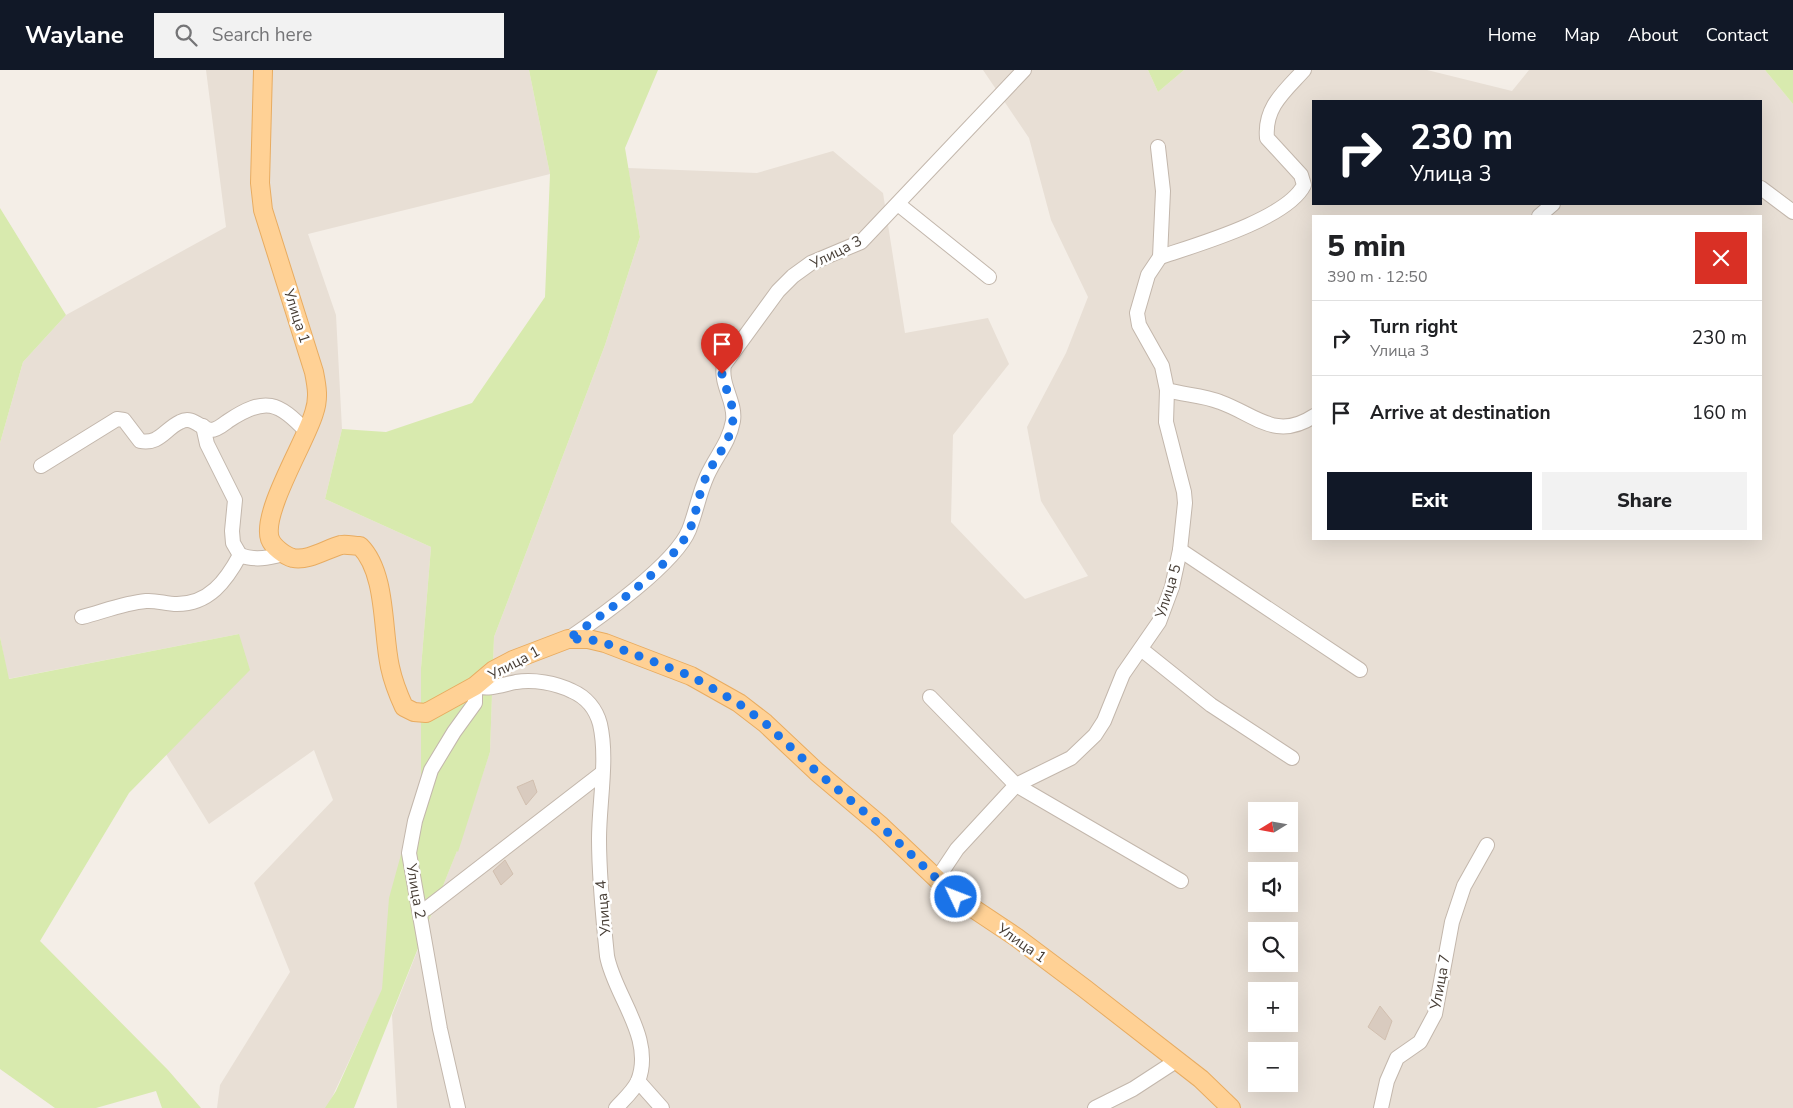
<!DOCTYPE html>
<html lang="en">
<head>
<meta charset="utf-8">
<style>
  body { margin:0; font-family:"Nunito Sans",sans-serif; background:#f2f2f2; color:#202124; height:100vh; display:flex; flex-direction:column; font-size:19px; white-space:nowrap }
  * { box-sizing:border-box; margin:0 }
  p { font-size:16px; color:#757577 }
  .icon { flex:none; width:28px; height:28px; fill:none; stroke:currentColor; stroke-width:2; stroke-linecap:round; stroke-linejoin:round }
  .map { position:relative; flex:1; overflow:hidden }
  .panel { position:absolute; left:1312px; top:145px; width:450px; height:325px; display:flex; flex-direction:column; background:#fff; border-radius:0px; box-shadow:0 5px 20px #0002 }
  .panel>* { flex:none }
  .banner { position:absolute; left:1312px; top:30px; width:450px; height:105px; border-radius:0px; box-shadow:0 5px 20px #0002; background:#111827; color:#fff; overflow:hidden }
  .needle { width:32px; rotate:259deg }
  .fabs { position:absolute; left:1248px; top:732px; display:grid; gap:10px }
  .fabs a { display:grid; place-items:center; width:50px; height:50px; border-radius:0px; background:#fff; box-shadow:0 5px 20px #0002; font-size:25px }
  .pin { position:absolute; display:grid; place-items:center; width:42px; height:42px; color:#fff; margin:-51px -21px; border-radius:50% 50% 50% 0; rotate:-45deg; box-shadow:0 0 5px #0007 }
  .pin .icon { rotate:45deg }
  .me { position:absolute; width:55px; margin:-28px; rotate:313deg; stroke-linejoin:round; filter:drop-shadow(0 0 4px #0008) }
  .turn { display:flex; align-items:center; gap:18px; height:105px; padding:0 15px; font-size:22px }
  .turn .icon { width:65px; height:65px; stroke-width:2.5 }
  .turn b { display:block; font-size:35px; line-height:42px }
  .round { display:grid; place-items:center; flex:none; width:52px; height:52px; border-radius:0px; background:#f2f2f2 }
  .summary { display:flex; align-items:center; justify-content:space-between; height:85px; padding:0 15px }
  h1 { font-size:30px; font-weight:800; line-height:38px }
  .cta { display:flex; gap:10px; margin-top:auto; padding:10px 15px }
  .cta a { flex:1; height:58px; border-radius:0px; background:#111827; color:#fff; font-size:20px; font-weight:800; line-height:58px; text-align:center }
  .cta a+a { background:#f2f2f2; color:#202124 }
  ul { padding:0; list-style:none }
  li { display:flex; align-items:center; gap:15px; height:75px; padding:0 15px; border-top:1px solid #e0e0e0 }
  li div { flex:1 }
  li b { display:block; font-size:19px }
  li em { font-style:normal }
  header { display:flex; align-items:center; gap:30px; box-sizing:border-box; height:70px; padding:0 25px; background:#111827; color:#fff }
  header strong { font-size:24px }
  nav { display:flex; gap:28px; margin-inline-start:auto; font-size:18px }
  .search { width:350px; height:45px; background:#f2f2f2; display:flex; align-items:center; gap:12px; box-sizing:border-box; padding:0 18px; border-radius:0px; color:#757577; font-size:19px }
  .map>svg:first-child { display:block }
</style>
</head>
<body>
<header>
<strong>Waylane</strong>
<div class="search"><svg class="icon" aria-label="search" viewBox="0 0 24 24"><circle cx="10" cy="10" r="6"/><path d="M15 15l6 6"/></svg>Search here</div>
<nav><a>Home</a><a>Map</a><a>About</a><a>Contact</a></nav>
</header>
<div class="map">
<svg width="1793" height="1038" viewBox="0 0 1793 1038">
  <rect width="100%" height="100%" fill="#f4eee7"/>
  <g fill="#e8dfd5" fill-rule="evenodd">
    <polygon points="206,0 529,0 550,104 308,164 336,245 342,359 325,429 431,477 421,598 421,712 386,912 327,1038 217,1038 220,1015 290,902 254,813 333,730 314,680 209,754 164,681 239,564 8,609 0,567 0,373 23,292 66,245 226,157"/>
    <path d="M983 0H1148L1158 22 1184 0H1427L1512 21 1529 0H1765L1793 34V1038H397L392 945 458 778 490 682 494 567 605 275 640 167 628 98 757 103 833 81 883 123 905 263 988 248 1009 294 953 365 951 452 1025 529 1088 506 1041 431 1027 357 1066 283 1088 227 1051 150 1029 68ZM1314 31H1761V134H1314ZM1314 146H1761V469H1314ZM1256 741H1289V774H1256ZM1256 801H1289V834H1256ZM1256 861H1289V894H1256ZM1256 921H1289V954H1256ZM1256 981H1289V1014H1256Z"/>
  </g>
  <g fill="#d8eaae">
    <polygon points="529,0 658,0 625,78 640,167 605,275 494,567 490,682 458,782 457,781 354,1038 325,1038 336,1021 382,919 389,828 421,712 421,598 431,477 325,429 342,359 386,362 472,333 545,227 550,104"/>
    <polygon points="1148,0 1184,0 1158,22"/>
    <polygon points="1765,0 1793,0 1793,34"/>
    <polygon points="0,138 66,245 23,292 0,373"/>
    <polygon points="239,564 250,600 129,723 40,871 168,1000 201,1038 162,1038 156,1021 96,1038 55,1038 0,999 0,567 9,609"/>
  </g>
  <g fill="#d9cbbf" stroke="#d1bfaf">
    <polygon points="533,710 537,722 526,735 517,717"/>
    <polygon points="505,790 513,804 501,815 493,801"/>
    <polygon points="1380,936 1392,951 1385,970 1368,957"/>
  </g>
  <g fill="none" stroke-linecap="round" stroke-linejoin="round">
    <defs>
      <g id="minor">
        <polyline points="1761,118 1793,142"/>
        <polyline points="898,134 989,207"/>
        <polyline points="1539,146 1553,134"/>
        <path d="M1160 187C1196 175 1287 149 1304 115L1301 105 1267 68C1264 37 1285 21 1304 0"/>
        <path d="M1167 320C1184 325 1203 325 1220 332 1256 345 1276 371 1314 346"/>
        <polyline points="203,356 207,374 235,430 232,461 233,473 240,485"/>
        <path d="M41 396 117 349 124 350 140 371C159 375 165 359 180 352 193 345 200 359 211 360 217 360 224 354 228 351 266 326 278 332 307 362"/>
        <polyline points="1180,480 1360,600"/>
        <path d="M82 547C102 542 124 533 146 531 156 530 166 534 177 534 209 534 226 511 240 485 254 491 269 488 283 484"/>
        <path d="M568 569C599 548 675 494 689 460 696 442 699 424 707 406 716 386 729 373 733 351 736 332 720 315 724 295L778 221 793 206 811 193 861 172 1024 0"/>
        <polyline points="1141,579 1211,635 1292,688"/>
        <polyline points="930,627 1016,715 1181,811"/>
        <polyline points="937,809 957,779 1016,715 1071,688 1095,665 1104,651 1123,604 1159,552 1172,517 1180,480 1185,433 1184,422 1166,352 1167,320 1162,296 1139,255 1137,243 1148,205 1160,187 1163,121 1158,77"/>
        <polyline points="426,839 602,703"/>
        <polyline points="638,1011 662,1038"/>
        <path d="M458 1038 440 959 409 783 415 751 431 700 454 662 475 633V616C490 620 501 615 516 612 533 609 556 613 572 621 586 627 596 639 600 654 608 689 599 733 599 769 599 808 603 847 607 886 614 925 655 968 638 1011 633 1022 623 1030 616 1038"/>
        <polyline points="1095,1038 1133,1019 1176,991"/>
        <polyline points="1381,1038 1387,1011 1397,988 1420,972 1435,944 1452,852 1464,816 1487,775"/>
      </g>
      <path id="major" d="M263 0 260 113 263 140 314 302C317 317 319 329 314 343 306 371 261 443 270 469 273 477 285 486 293 488 309 491 326 479 341 475 347 474 354 476 360 476 387 503 382 561 390 597 393 611 398 624 404 637L414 642 426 643 475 616 494 600 513 590 568 569H588L605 573 691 606 739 633 765 653 817 702 881 756 956 827 1016 867 1084 918 1201 1009 1231 1038"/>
    </defs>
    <use href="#minor" stroke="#c3b7ac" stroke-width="16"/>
    <use href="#major" stroke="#e8ac61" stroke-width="20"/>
    <use href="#minor" stroke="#fff" stroke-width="14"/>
    <use href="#major" stroke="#ffd195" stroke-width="18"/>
  </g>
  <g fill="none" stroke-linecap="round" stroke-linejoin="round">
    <path stroke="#1a73e8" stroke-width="9" stroke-dasharray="0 16.2" d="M722 304C725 319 734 334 733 348 732 370 717 385 708 403 698 422 697 444 689 461 672 496 601 546 568 569H588L605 573 691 606 738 633 765 653 817 702 881 756 956 827"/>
  </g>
  <g text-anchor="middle" stroke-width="5" stroke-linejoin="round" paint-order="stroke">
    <g font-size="15" fill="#473e36" stroke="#fff">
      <text transform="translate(836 182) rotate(-27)" y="5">Улица 3</text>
      <text transform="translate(297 246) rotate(72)" y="5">Улица 1</text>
      <text transform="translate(1168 521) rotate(-73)" y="5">Улица 5</text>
      <text transform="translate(514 593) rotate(-28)" y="5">Улица 1</text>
      <text transform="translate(416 821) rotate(80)" y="5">Улица 2</text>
      <text transform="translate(603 838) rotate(-95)" y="5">Улица 4</text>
      <text transform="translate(1022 873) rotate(35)" y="5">Улица 1</text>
      <text transform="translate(1440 912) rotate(-80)" y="5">Улица 7</text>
    </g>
  </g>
</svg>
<div class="fabs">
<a><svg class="needle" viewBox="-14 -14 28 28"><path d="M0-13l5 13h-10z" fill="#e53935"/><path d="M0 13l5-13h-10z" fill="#757577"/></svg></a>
<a><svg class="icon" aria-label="sound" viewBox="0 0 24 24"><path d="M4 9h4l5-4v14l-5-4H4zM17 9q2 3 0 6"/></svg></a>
<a><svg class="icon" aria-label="search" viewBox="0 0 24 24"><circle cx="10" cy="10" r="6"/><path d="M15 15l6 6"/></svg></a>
<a>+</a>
<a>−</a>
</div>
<div class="pin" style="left:722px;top:304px;background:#d93025"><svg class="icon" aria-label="arrive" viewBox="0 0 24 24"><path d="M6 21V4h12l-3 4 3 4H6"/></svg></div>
<svg class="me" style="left:956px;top:827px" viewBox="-20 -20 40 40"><circle r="17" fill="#1a73e8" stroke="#fff" stroke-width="3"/><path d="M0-11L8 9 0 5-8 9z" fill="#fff"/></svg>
<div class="banner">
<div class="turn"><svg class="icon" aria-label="right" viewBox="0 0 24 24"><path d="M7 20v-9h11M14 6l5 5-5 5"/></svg><div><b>230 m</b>Улица 3</div></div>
</div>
<section class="panel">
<div class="summary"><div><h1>5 min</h1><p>390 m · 12:50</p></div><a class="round" style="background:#d93025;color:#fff"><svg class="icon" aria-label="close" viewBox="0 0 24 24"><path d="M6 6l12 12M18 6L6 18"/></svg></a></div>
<ul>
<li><svg class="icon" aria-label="right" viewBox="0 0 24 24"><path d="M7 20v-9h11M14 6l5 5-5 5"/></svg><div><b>Turn right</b><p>Улица 3</p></div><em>230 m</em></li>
<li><svg class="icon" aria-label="arrive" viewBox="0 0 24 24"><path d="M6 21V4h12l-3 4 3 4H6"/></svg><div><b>Arrive at destination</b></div><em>160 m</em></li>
</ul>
<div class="cta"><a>Exit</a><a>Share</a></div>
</section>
</div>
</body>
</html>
